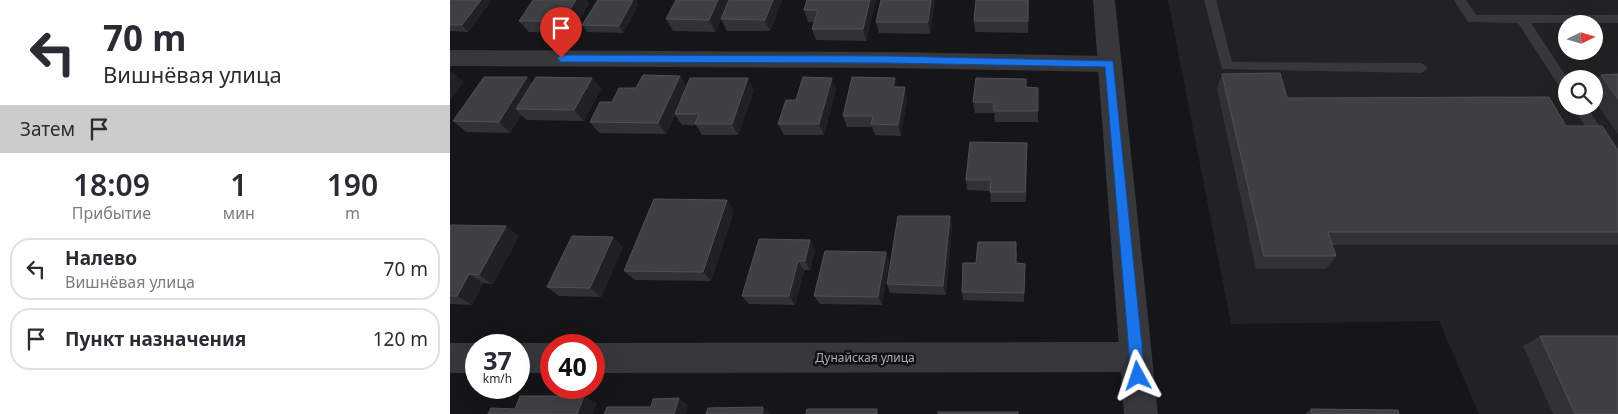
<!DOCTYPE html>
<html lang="ru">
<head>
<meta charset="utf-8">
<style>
  body { margin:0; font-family:"Noto Sans",sans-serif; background:#f2f2f3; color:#2b2b33; height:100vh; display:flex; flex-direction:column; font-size:19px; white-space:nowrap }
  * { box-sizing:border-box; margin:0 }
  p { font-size:16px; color:#7c7c81 }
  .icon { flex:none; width:28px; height:28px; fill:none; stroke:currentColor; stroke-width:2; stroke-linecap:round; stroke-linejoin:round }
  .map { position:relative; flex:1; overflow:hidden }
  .details { display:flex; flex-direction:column; background:#fff; width:450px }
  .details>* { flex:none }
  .guide { background:#fff; color:#2b2b33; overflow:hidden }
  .needle { width:32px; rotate:85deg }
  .buttons { position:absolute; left:1108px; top:15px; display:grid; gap:10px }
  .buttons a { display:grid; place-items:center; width:45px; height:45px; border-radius:50%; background:#fff; box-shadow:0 5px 20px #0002; font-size:25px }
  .speed { position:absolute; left:15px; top:334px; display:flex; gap:10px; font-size:25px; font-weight:700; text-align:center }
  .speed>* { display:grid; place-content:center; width:65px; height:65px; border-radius:50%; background:#fff; box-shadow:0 5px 20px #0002; line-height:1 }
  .speed small { font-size:12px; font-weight:400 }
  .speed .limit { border:8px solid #d22; background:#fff; color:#111 }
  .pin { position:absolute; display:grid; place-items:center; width:42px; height:42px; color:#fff; margin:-51px -21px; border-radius:50% 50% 50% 0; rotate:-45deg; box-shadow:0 0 5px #0007 }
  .pin .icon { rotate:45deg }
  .me { position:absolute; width:55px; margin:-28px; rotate:355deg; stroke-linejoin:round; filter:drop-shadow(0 0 4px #0008) }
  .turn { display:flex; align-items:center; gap:18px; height:105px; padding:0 20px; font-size:22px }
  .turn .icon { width:65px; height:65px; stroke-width:2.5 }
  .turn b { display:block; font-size:35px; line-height:42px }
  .then { display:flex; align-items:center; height:48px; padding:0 20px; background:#0003; gap:10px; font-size:19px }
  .eta { display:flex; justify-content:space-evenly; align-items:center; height:85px; text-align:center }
  .eta b { font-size:30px; font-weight:600; line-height:35px }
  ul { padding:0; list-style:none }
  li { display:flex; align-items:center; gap:15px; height:62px; margin:0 10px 8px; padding:0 10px; border:2px solid #e1e1e2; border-radius:20px }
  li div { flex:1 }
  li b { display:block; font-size:19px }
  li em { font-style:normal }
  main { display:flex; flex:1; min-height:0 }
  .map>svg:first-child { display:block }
</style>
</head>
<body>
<main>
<section class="details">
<div class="guide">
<div class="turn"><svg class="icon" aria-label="left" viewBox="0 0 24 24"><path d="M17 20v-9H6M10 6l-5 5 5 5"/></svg><div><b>70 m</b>Вишнёвая улица</div></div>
<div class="then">Затем<svg class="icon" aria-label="arrive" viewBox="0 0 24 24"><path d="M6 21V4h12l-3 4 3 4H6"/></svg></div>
</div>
<div class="eta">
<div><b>18:09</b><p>Прибытие</p></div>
<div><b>1</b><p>мин</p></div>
<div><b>190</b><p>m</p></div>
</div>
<ul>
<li><svg class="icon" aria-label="left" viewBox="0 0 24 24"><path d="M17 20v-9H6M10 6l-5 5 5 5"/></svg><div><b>Налево</b><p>Вишнёвая улица</p></div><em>70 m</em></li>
<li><svg class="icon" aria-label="arrive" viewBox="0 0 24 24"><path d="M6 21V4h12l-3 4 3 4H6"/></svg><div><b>Пункт назначения</b></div><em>120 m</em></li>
</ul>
</section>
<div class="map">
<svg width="1168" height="414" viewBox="0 0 1168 414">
  <rect width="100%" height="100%" fill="#161618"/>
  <path fill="#222225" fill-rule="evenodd" d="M718 0H1168V414H1029L989 321 781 324ZM1116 24H1144V51H1116ZM1116 79H1144V106H1116Z"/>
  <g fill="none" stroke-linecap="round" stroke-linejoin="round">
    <g fill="#37383d" fill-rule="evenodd">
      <polygon points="754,0 766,0 782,62 972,63 978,68 972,73 772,69"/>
      <polygon points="1004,0 1016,0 1026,15 1168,15 1168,23 1081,23 1118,79 1116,79 1116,91 1111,89 1068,23 1018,22"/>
      <polygon points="1122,106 1136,106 1168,153 1168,171 1163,169"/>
    </g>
    <g fill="#37383d" fill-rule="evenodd">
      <polygon points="0,50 438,52 659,56 667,58 671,64 667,70 659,72 438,68 0,66"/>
      <polygon points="686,342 697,346 702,357 697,368 686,372 144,373 144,345 138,345 144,343"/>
      <polygon points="0,343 26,343 32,345 26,345 26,373 0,373"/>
      <polygon points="69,343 101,343 107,345 101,345 101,373 69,373 69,345 63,345"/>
    </g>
    <polygon fill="#37383d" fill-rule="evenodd" points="643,0 665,0 708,414 674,414"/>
  </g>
  <g fill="#323236">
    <polygon points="0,0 41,1 18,32 0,31"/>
    <polygon points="148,0 185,0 188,5 173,33 137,32 132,25"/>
    <polygon points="279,0 265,32 223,31 216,19"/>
    <polygon points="332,0 320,31 277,31 271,19"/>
    <polygon points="357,0 426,0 416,41 366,40 362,29 364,22 358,22 354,10"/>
    <polygon points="485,0 480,34 429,33 426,22"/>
    <polygon points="579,0 578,33 525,32 524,21"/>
    <polygon points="139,4 121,33 79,32 69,21"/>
    <polygon points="772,74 837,98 1116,126 1168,150 1168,245 882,245 886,256 876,269 806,269 767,89"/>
    <polygon points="1168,74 1168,134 1144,99 1144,82 1151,75"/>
    <polygon points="230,76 237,87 304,90 288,135 252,135 246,125 232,125 225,115 216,134 149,133 140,122 162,102 186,88"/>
    <polygon points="142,78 151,89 134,121 77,120 71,115 60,133 16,132 3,121 82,83"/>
    <polygon points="447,87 457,98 451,136 425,135 422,127 397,127 393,116"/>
    <polygon points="576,87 588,88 588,122 545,122 544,113 525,113 523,102"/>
    <polygon points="386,89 374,135 334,135 328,124 346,100"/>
    <polygon points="577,154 576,202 541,202 540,191 517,190 516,180"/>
    <polygon points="277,200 284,211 261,281 185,280 174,271"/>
    <polygon points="500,216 502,226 496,295 440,293 437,284"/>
    <polygon points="0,226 69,236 43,284 33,283 22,305 0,304"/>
    <polygon points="163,237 173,247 151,297 109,296 97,287"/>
    <polygon points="365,250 360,270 354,270 345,305 299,304 292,296"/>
    <polygon points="436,252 439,261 432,305 370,304 364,296"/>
    <polygon points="567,252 566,263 575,273 574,302 513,300 512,292 526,263"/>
    <polygon points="1090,336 1168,414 1103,414 1073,346"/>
    <polygon points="861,409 949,414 855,414"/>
  </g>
  <g fill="#212124">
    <polygon points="31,0 40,0 41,1 18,32 12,25"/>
    <polygon points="126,0 136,0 139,4 121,33 112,21"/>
    <polygon points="183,0 185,0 188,5 173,33 169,26"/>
    <polygon points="268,0 279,0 265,32 259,20"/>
    <polygon points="323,0 332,0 320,31 315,20"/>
    <polygon points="420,0 426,0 416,41 413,29"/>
    <polygon points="481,0 485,0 480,34 478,22"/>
    <polygon points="2,71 14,82 0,101 0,74"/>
    <polygon points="230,76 237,87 216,134 208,123"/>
    <polygon points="77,77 87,89 66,109 71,115 60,133 49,122"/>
    <polygon points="142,78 151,89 134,121 124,110"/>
    <polygon points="298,78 304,90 288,135 282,124"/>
    <polygon points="382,78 386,89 374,135 369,124"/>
    <polygon points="445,78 448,89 443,87"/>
    <polygon points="455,87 457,98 451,136 448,125"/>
    <polygon points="277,200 284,211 261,281 253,272"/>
    <polygon points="500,216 502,226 496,295 493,286"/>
    <polygon points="56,226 69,236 43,284 29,275"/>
    <polygon points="163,237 173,247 151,297 140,288"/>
    <polygon points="360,240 365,250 360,270 355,261"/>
    <polygon points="436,252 439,261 432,305 428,297"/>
    <polygon points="348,261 354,270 345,305 339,296"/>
    <polygon points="19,274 33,283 22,305 7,296"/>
    <polygon points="134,396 147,403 143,414 127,414"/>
    <polygon points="229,398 238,405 236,414 224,414"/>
    <polygon points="313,407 321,414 312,414"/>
  </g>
  <g fill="#3f3f44" stroke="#4f5156">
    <polygon points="0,0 31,0 12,25 0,25"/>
    <polygon points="83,0 126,0 112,21 69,21"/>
    <polygon points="148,0 183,0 169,26 132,25"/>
    <polygon points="226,0 268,0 259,20 216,19"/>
    <polygon points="279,0 323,0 315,20 271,19"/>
    <polygon points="357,0 420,0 413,29 362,29 368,10 354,10"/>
    <polygon points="431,0 481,0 478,22 426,22"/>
    <polygon points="526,0 578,0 578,21 524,21"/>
    <polygon points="830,73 837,98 1099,97 1116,126 1152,126 1168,150 1168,232 878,232 886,256 814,256 772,74"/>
    <polygon points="1168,74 1168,99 1151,75"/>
    <polygon points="193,75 230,76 208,123 140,122 150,102 162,102 169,88 186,88"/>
    <polygon points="34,77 77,77 49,122 3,121"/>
    <polygon points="86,77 142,78 124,110 66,109"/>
    <polygon points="353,77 382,78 369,124 328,124 336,100 346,100"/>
    <polygon points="402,77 445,78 443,87 455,87 448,125 421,124 423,116 393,116"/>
    <polygon points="240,78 298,78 282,124 245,124 249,114 225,114"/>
    <polygon points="526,78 576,79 576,87 588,88 588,111 544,111 544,102 523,102"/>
    <polygon points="520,142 577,143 575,192 540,192 541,180 516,180"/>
    <polygon points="204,199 277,200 253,272 174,271"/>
    <polygon points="448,216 500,216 493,286 437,284"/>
    <polygon points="1,225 56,226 29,275 19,274 7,296 0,296 0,226"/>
    <polygon points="122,236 163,237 140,288 97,287"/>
    <polygon points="309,239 360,240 355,261 348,261 339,296 292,296"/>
    <polygon points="528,242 566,242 566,263 575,264 574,293 512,292 513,263 526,263"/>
    <polygon points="375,251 436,252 428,297 364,296"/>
    <polygon points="1090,336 1168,336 1168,414 1125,414"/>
    <polygon points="70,396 134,396 127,414 38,414 41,408 65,409"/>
    <polygon points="229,398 224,414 154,414 157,407 201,407 203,399"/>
    <polygon points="313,407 312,414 256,414 258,408"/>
    <polygon points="357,409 427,409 427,414 356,414"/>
    <polygon points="861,409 948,410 949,414 862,414"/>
    <rect x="488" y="412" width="80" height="2"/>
  </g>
  <polygon fill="#1a73e8" stroke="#114b97" points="111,55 438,56 663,61 695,376 693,381 688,383 683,381 681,376 655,67 438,63 111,62 107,58"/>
  <g text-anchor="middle" stroke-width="5" stroke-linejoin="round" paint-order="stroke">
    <g font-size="12" fill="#a8adb8" stroke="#111113">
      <text x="415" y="362">Дунайская улица</text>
    </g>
  </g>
</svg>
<div class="buttons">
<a><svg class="needle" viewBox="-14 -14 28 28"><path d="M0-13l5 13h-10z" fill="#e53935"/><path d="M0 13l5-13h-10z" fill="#7c7c81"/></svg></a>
<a><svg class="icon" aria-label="search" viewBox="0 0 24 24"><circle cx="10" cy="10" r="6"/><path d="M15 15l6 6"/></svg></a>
</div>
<div class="speed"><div>37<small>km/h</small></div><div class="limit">40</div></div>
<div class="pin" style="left:111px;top:58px;background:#d93025"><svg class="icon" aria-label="arrive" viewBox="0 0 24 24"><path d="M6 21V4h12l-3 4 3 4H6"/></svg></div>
<svg class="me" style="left:688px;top:376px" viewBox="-20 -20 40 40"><path d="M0-17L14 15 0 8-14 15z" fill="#1a73e8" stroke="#fff" stroke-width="4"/></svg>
</div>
</main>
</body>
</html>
